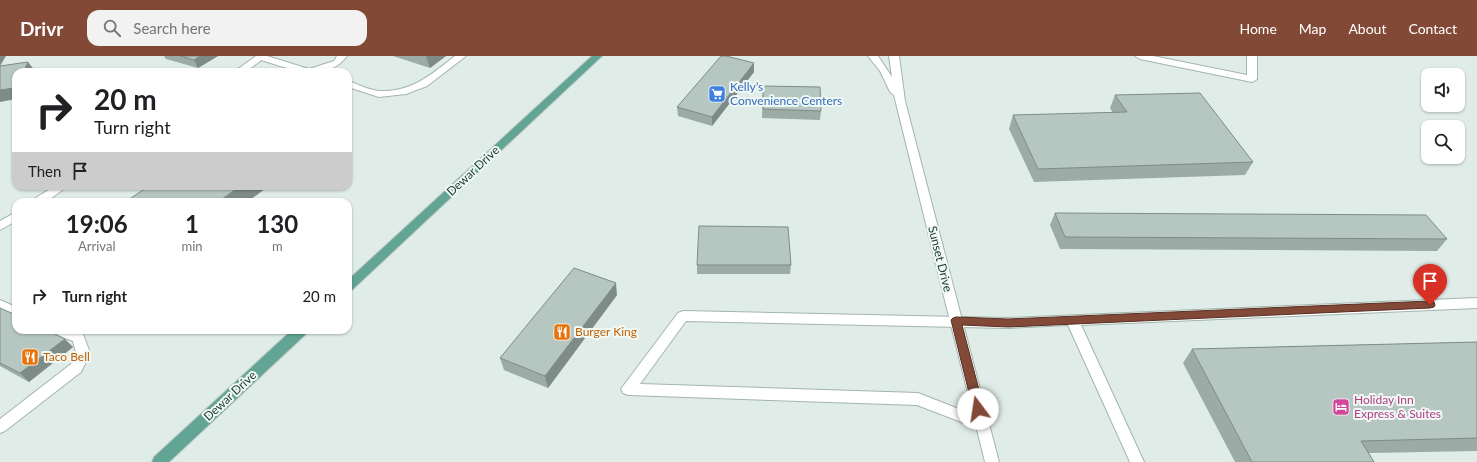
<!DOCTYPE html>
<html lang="en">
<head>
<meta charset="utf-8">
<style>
  body { margin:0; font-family:Lato,sans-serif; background:#f2f2f2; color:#202124; height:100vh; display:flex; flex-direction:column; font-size:15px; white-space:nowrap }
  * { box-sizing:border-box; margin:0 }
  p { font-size:13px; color:#757577 }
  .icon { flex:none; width:22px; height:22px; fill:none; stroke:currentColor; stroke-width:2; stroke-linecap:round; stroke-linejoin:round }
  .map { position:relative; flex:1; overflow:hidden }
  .panel { position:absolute; left:12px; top:142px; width:340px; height:136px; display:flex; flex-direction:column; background:#fff; border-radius:12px; box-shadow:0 1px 3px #0004 }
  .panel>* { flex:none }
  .banner { position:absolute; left:12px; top:12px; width:340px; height:122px; border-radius:12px; box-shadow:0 1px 3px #0004; background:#fff; color:#202124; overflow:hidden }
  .controls { position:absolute; left:1421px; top:12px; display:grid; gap:8px }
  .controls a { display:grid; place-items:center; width:44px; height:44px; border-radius:8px; background:#fff; box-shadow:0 1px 3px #0004; font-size:20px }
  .pin { position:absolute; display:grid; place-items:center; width:34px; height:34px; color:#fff; margin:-41px -17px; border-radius:50% 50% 50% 0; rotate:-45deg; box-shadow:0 0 4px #0007 }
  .pin .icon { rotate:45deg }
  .me { position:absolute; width:44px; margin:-22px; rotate:346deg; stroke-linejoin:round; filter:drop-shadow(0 0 3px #0008) }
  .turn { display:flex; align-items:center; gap:14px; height:84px; padding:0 16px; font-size:18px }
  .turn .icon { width:52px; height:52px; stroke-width:2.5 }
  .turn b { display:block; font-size:28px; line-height:34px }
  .then { display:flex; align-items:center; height:38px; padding:0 16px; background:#0003; gap:8px; font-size:15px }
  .eta { display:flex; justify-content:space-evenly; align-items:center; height:68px; text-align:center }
  .eta b { font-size:24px; font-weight:700; line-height:28px }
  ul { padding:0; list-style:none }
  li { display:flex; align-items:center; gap:12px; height:60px; padding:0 16px }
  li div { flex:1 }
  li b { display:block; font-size:15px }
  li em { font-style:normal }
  header { display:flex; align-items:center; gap:24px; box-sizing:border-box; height:56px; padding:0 20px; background:#834937; color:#fff }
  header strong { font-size:19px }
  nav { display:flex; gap:22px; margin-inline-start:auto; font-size:14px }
  .search { width:280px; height:36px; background:#f2f2f2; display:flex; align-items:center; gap:10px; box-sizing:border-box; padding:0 14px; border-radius:12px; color:#757577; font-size:15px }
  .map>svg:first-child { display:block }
</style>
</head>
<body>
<header>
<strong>Drivr</strong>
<div class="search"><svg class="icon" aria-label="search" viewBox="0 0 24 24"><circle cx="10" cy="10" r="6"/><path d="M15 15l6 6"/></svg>Search here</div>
<nav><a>Home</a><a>Map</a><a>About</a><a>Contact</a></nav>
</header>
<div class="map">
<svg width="1477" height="406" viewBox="0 0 1477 406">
  <rect width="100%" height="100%" fill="#e0ece7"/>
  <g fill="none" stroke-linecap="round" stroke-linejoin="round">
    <defs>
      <g id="service">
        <path d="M257 0H267L309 13 334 5 337 0H347C326 29 285 11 258 3Z"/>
        <path d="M455 0H466L427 30 406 38 379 41 348 31V25C358 28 370 35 381 35 412 36 432 18 455 0Z"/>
        <polygon points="1247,0 1257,0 1257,23 1252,26 1247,23"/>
        <polygon points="1477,242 1477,252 1081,269 1144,406 1130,406 1068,269 1008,272 686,265 640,328 918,337 987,364 989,368 987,372 982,374 917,349 628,339 623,337 621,333 678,257 683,255 1008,262"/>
        <polygon points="0,244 16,251 16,261 0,254"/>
        <polygon points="52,274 72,274 83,278 90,297 81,316 5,375 0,377 0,363 71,308 76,297 73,285 54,278"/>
      </g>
      <g id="minor">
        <polygon points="256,0 267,0 245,16 234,16"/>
        <polygon points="1135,0 1153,0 1252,20 1257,23 1252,26 1140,3"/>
        <polygon points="55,130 68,130 46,146 32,146 34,143"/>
        <polygon points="16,156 16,165 0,174 0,165"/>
      </g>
      <polygon id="tertiary" points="868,0 878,0 892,21 889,0 899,0 905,45 999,406 985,406 894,39 890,36 880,15"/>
      <g id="primary">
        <polygon points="592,0 602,0 352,234 348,236 348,224"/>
        <polygon points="292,274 308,274 306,278 169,406 152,406 154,401"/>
      </g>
    </defs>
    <use href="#service" stroke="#a3b4ae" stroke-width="2"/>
    <use href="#minor" stroke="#a3b4ae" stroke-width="2"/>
    <use href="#tertiary" stroke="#a3b4ae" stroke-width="2"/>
    <use href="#primary" stroke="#c1c9c7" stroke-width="2"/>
    <use href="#service" fill="#fff" fill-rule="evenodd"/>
    <use href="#minor" fill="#fff" fill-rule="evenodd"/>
    <use href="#tertiary" fill="#fff" fill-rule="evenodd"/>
    <use href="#primary" fill="#62a594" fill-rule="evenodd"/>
  </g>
  <g fill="#9caba5">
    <polygon points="164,0 218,0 198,12 166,3"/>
    <polygon points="393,0 446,0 430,12"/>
    <polygon points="754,7 754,16 712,70 678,60 677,51"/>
    <polygon points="763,30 821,55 820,64 762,62"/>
    <polygon points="1115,39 1253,106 1245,119 1034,126 1009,73 1013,59 1113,57 1110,52"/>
    <polygon points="1055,157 1447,183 1437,195 1060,193 1050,169"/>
    <polygon points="697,209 791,209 790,218 697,218"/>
    <polygon points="617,239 548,332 504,314 500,302"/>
    <polygon points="0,252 73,291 29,326 0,310"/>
    <polygon points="1477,286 1477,395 1369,397 1374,406 1235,406 1183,307 1192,293"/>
  </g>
  <g fill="#7f8b86">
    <polygon points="0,0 6,0 0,10"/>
    <polygon points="200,0 218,0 198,12 194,4"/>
    <polygon points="426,0 446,0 430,12"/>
    <polygon points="28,6 36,16 23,16"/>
    <polygon points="754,7 754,16 712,70 712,61"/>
    <polygon points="16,29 16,43 0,46 0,34"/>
    <polygon points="348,59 352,68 348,71"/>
    <polygon points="240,130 269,130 247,146 218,146"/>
    <polygon points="616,227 617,239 548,332 545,320"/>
    <polygon points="65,283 73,291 29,326 20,317"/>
  </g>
  <g fill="#b5c7c0" stroke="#7f8b86">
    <polygon points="180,0 200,0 194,4"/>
    <polygon points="721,0 726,0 754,7 712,61 677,51"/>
    <polygon points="28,6 23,16 16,16 16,29 14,32 0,34 0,10"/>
    <polygon points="763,30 820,31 821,55 763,53"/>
    <polygon points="1200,37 1253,106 1038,113 1013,59 1127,56 1115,39"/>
    <polygon points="149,130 240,130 218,146 125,146"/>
    <polygon points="1055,157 1426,159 1447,183 1065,181"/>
    <polygon points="699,170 788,171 791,209 697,209"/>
    <polygon points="574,212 616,227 545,320 500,302"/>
    <polygon points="0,252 16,259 16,274 47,274 65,283 20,317 0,307"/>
    <polygon points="1477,286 1477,382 1361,385 1374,406 1252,406 1192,293"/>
  </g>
  <polygon fill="#834937" stroke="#552f24" points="1430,245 1434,246 1435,249 1434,251 1430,252 1008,271 962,269 984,353 982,356 978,358 975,356 973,353 951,264 953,262 956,261 1008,263"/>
  <defs>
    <symbol id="supermarket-square" viewBox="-11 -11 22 22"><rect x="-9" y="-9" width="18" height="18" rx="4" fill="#3f7fe0" stroke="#f1f9f5"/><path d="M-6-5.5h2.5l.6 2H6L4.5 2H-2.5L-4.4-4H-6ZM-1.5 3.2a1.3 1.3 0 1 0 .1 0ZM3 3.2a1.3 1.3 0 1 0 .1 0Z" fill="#fff"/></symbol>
    <symbol id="restaurant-square" viewBox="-11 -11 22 22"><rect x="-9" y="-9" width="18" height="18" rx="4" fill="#e8710a" stroke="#f1f9f5"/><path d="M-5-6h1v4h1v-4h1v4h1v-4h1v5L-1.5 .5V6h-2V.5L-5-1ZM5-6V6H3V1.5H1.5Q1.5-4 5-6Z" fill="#fff"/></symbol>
    <symbol id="hotel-square" viewBox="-11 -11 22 22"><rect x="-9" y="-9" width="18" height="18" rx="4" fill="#d1479c" stroke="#f1f9f5"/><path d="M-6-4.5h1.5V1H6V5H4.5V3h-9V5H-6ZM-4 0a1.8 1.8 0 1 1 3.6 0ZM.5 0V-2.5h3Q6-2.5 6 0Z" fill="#fff"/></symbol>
  </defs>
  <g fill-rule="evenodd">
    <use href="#supermarket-square" x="707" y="28" width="20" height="20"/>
    <use href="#restaurant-square" x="552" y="266" width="20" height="20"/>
    <use href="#restaurant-square" x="20" y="291" width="20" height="20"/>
    <use href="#hotel-square" x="1331" y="341" width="20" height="20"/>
  </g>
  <g text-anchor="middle" stroke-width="4" stroke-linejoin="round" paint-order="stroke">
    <g font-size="12" fill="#366cbe" stroke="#f1f9f5" text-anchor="start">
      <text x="730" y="35">Kelly’s<tspan x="730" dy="14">Convenience Centers</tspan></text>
    </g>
    <g font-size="12" fill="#203e36" stroke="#f1f9f5">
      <text transform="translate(473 115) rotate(-43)" y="4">Dewar Drive</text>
      <text transform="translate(940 203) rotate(76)" y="4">Sunset Drive</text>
      <text transform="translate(230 340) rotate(-43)" y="4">Dewar Drive</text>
    </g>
    <g font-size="12" fill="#c56008" stroke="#f1f9f5" text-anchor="start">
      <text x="575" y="280">Burger King</text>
      <text x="43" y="305">Taco Bell</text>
    </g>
    <g font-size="12" fill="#b23c85" stroke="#f1f9f5" text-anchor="start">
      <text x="1354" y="348">Holiday Inn<tspan x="1354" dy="14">Express &amp; Suites</tspan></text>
    </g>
  </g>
</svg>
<div class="controls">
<a><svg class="icon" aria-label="sound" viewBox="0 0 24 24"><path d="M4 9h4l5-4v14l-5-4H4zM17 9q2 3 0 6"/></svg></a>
<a><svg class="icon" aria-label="search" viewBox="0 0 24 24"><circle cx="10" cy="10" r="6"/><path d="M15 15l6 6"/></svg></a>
</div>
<div class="pin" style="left:1430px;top:249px;background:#d93025"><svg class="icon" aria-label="arrive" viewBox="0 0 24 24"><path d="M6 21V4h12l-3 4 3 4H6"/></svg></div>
<svg class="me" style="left:978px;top:353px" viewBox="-20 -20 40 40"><circle r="19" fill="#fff"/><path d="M0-13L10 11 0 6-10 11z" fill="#834937"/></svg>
<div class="banner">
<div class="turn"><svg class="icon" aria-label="right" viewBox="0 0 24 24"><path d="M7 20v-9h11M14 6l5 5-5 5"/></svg><div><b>20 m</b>Turn right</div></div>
<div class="then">Then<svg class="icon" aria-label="arrive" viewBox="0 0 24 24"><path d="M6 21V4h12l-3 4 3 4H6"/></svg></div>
</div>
<section class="panel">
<div class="eta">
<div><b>19:06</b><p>Arrival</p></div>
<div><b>1</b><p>min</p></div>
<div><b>130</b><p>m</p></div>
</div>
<ul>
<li><svg class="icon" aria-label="right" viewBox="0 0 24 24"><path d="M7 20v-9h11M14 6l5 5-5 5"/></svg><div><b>Turn right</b></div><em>20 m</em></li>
</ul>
</section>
</div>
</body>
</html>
